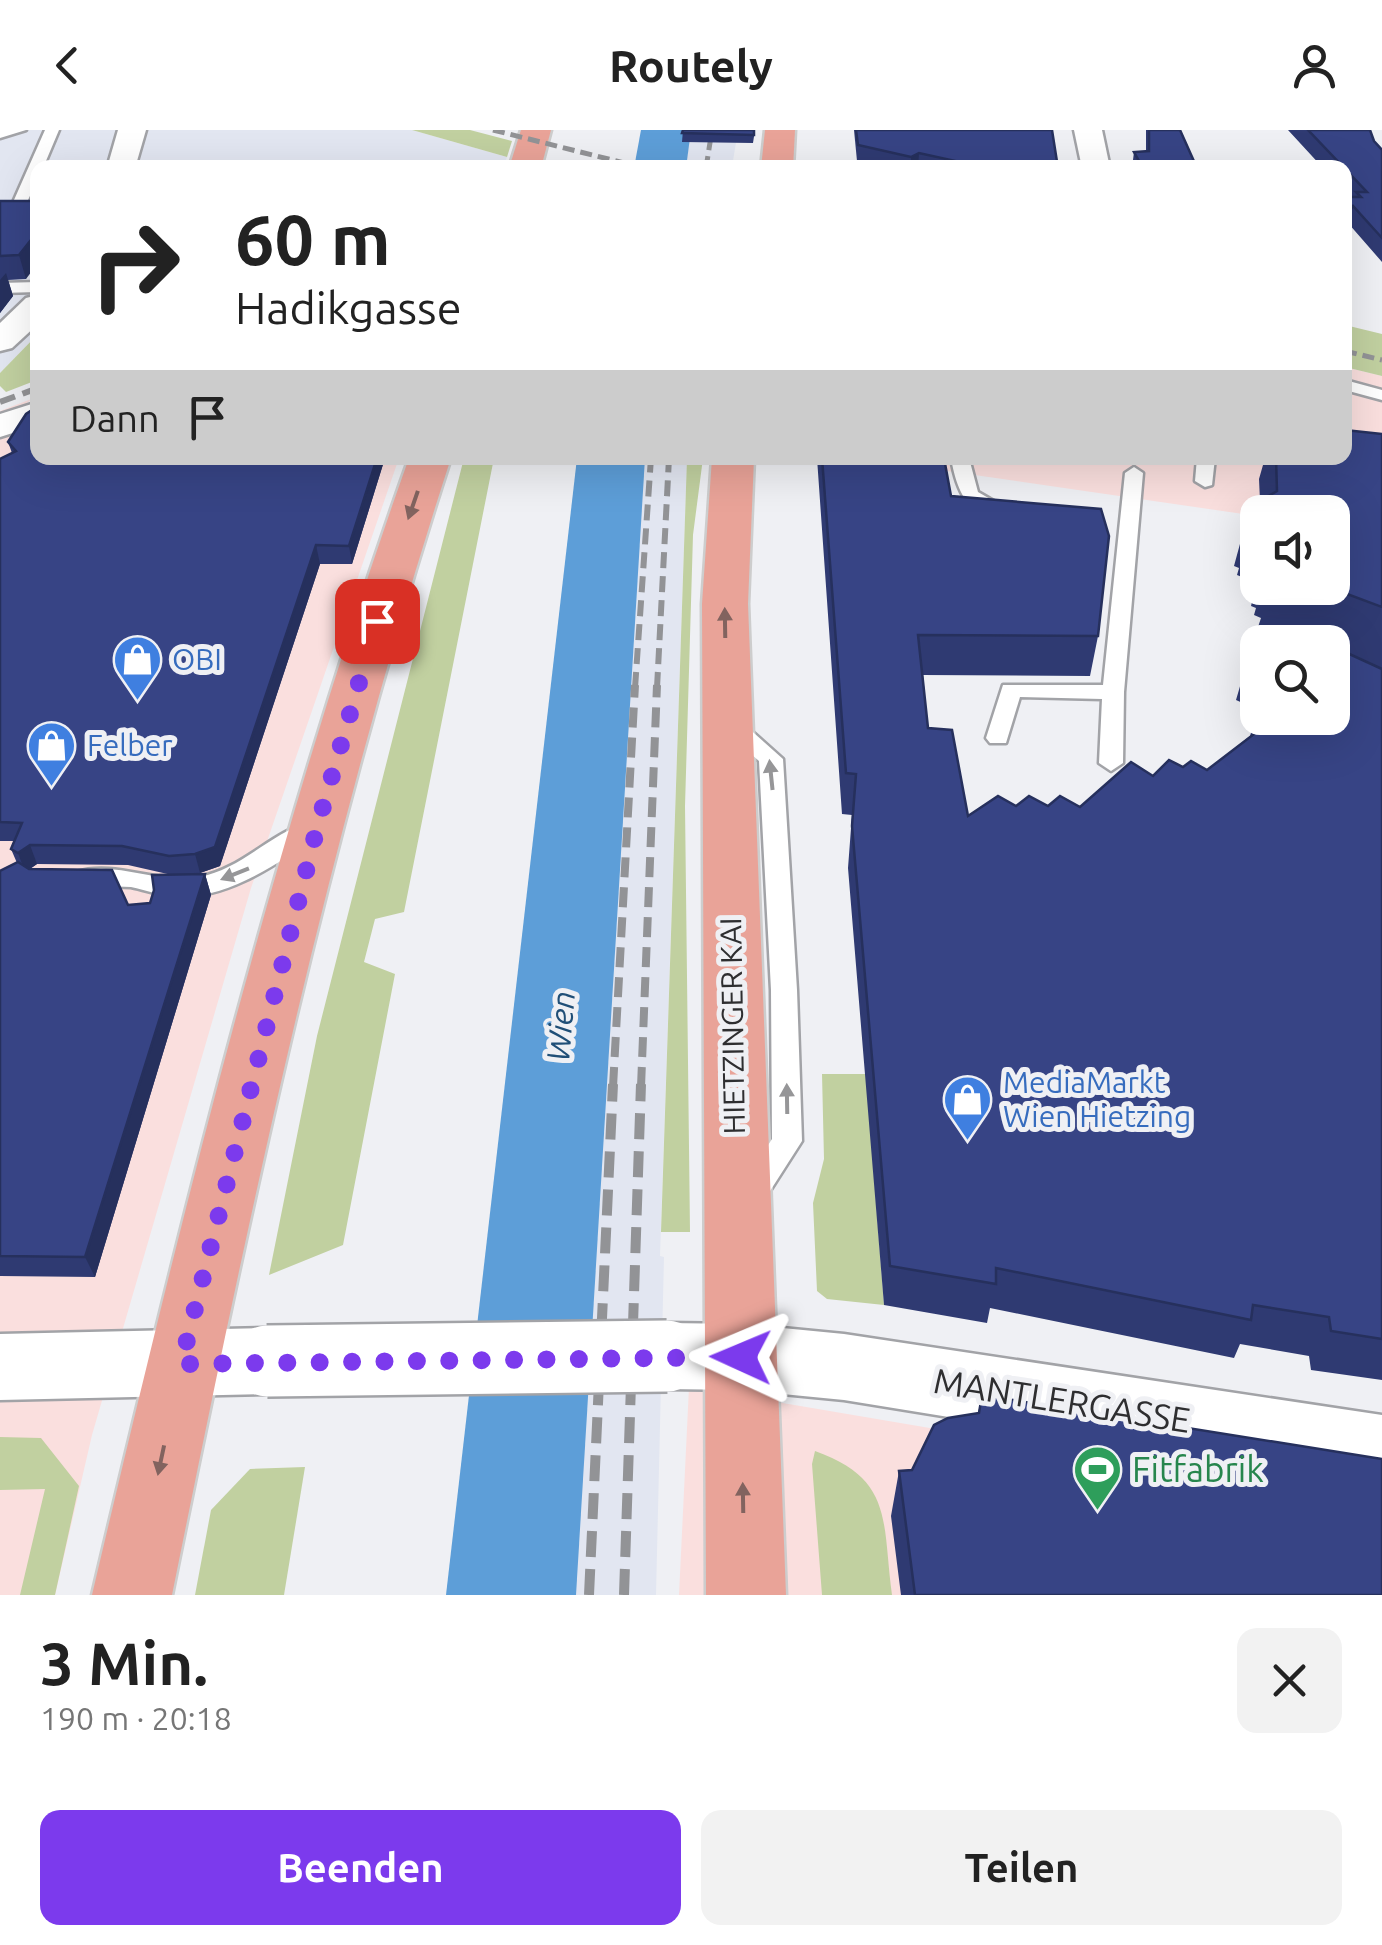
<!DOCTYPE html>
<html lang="de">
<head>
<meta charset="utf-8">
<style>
  body { margin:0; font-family:Ubuntu,sans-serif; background:#f2f2f2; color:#222; height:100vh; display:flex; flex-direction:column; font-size:38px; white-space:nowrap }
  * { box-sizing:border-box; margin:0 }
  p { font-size:32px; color:#767676 }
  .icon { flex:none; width:55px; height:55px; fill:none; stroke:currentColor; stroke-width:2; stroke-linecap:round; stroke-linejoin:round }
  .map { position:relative; height:1465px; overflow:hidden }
  .panel { display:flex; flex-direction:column; background:#fff; flex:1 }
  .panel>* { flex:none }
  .top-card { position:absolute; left:30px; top:30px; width:1322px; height:305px; border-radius:20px; box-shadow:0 10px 40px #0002; background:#fff; color:#222; overflow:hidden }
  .tools { position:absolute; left:1240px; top:365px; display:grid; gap:20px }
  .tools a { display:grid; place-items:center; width:110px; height:110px; border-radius:20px; background:#fff; box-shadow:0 10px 40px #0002; font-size:50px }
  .pin { position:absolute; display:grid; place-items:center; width:85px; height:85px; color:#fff; margin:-42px; border-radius:20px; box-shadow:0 5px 15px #0006 }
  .me { position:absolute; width:110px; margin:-55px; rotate:271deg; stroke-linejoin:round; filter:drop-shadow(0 0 8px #0008) }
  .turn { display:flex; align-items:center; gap:35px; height:210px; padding:0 40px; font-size:45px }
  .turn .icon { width:130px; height:130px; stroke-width:2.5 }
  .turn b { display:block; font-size:70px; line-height:85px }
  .then { display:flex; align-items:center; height:95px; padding:0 40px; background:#0003; gap:20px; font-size:38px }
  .round { display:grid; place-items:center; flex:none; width:105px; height:105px; border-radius:20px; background:#f2f2f2 }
  .overview { display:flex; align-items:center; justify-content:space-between; height:170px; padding:0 40px }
  h1 { font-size:60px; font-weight:700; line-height:75px }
  .primary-button { display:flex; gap:20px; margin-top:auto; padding:20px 40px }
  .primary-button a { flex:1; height:115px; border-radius:20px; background:#7c3aed; color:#fff; font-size:40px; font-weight:700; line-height:115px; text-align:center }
  .primary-button a+a { background:#f2f2f2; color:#222 }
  header { display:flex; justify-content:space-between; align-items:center; height:130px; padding:0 40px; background:#fff; font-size:45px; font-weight:700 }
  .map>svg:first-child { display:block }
</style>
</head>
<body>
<header><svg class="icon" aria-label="back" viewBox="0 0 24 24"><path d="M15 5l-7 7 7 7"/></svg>Routely<svg class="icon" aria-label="person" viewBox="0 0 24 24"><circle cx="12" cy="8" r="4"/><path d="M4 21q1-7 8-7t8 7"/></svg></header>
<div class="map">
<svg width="1382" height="1465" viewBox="0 0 1382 1465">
  <rect width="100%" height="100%" fill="#eff0f4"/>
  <g fill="#fadfde">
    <polygon points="1345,237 1382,246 1382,401 1332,382 1258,382 1257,386 857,328 1345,328"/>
    <polygon points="34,268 21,277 27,280 38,328 399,328 251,758 92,1305 55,1465 0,1465 0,281"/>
    <polygon points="689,1257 1382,1375 1382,1465 679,1465"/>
  </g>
  <g fill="#e2e6f1">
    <polygon points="0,0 412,0 507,27 503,38 38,38 37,205 0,243"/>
    <polygon points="685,0 738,0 732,37 679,38"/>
    <polygon points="637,328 687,328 660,1126 664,1127 656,1465 561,1465 580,1102 615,579"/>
  </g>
  <g fill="#c1d0a0">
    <polygon points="412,0 470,0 512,11 507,27"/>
    <polygon points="1345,195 1382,204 1382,246 1345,237"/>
    <polygon points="37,205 37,250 6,262 0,256 0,243"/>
    <polygon points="464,328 494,328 404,782 375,789 364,832 395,844 343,1115 269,1145 317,906"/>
    <polygon points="687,328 703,328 693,405 685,676 690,1102 661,1102"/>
    <polygon points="822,944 866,944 884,1175 827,1169 817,1161 813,1073 824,1029"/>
    <polygon points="0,1307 41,1308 79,1356 55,1465 20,1465 45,1359 0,1360"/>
    <path d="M815 1321C894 1349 882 1392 892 1465H822L812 1334Z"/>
    <polygon points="305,1337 284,1465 195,1465 211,1380 250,1339"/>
  </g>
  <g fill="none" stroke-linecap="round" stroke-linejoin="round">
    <g fill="#5d9ed8" fill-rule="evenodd">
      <polygon points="641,0 691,0 686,38 634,38"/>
      <polygon points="577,328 645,328 576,1465 446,1465"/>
    </g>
    <defs>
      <g id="lane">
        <polygon points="0,0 26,0 0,8"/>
        <polygon points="45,0 59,0 43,38 38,38 38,49 28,70 16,73 14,70"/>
        <polygon points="38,152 38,162 0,163 0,153"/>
        <polygon points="1345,250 1382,260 1382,270 1345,260"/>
        <path d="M951 328H969L978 362 1004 377V385C967 391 956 357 951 328Z"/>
        <polygon points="1197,328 1215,328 1212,355 1205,357 1195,351"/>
        <polygon points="1134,337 1143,343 1124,562 1123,633 1111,641 1099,633 1102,569 1020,567 1006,613 990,613 986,608 1003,555 1103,555 1125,343"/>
        <polygon points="728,585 736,587 783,629 797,860 802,1011 761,1075 750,1079 739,1075 735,1066 772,1009 771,860 759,631 720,597 717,592 720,587"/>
        <path d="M310 692 319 694 322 700 319 706C276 734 230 768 177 767 161 766 146 760 131 757 112 755 94 759 76 754L72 748 76 742C118 730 158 755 199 747 242 739 270 703 310 692Z"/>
      </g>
      <g id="street">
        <polygon points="118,0 146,0 135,38 107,38"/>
        <polygon points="1074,0 1102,0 1110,38 1082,38"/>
        <polygon points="38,165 38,194 12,218 0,221 0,193 26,168"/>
        <polygon points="38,272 38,295 0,307 0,284"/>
      </g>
      <g id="secondary">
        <polygon points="667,1193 741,1194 844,1204 1382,1285 1382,1357 844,1270 741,1260 667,1259 642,1249 631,1226 642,1203"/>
        <polygon points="267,1198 292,1208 303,1231 292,1254 267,1264 0,1270 0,1204"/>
      </g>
      <g id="primary">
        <polygon points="521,0 551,0 541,38 509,38"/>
        <polygon points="765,0 795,0 793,38 761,38"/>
        <path d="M409 328H451C330 699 249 1083 172 1465H92C182 1083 277 698 409 328Z"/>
        <polygon points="712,328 754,328 748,474 786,1465 706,1465 702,474"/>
      </g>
    </defs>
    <use href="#lane" stroke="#a2a3a7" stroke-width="5"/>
    <use href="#street" stroke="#a2a3a7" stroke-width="5"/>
    <use href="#secondary" stroke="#a2a3a7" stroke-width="5"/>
    <use href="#primary" stroke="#cdcdcd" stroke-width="5"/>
    <use href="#lane" fill="#fff" fill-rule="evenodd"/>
    <use href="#street" fill="#fff" fill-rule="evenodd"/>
    <use href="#secondary" fill="#fff" fill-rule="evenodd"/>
    <use href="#primary" fill="#e9a398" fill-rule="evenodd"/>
    <g stroke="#929396" stroke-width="5" stroke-dasharray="12 6" stroke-linecap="butt">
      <polyline points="493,0 644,38"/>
      <polyline points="706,38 712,0"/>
      <polyline points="1345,221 1382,230"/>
    </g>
    <g stroke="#929396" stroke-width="6" stroke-dasharray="16 8" stroke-linecap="butt">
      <polyline points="0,272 38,258"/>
      <polyline points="635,558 651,328"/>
      <polyline points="657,558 669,328"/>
    </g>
    <g stroke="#929396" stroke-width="8" stroke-dasharray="20 10" stroke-linecap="butt">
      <polyline points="613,957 635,555"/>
      <polyline points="641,957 657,555"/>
    </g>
    <g stroke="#929396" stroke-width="10" stroke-dasharray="26 12" stroke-linecap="butt">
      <polyline points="589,1465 613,954"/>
      <polyline points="624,1465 641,954"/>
    </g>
    <defs>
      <polyline id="secondary-bridge" points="267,1231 667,1226"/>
    </defs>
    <use href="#secondary-bridge" stroke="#a2a3a7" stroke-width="76" stroke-linecap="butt"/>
    <use href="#secondary-bridge" stroke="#fff" stroke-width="71"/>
  </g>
  <g fill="#2f3a72" fill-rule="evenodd">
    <polygon points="683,0 755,0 753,13 682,12"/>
    <polygon points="854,0 1052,0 1058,38 882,38 857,31"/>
    <polygon points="1146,0 1180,0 1197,38 1132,38 1134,22 1146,21"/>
    <polygon points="1288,0 1370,0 1374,11 1382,20 1382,132 1348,93 1351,67 1345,61 1345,38 1323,38"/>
    <polygon points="0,71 38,71 26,149 8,150 13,166 0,183"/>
    <path d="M1382 304V1250L1311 1240 1309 1226 1240 1214 1234 1228 990 1178 987 1193 884 1175 848 738 852 685 842 684 817 328H944L951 366 1098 506 1090 546 923 545 928 598 968 686 1016 676 1080 677 1153 646 1183 637 1207 640 1250 606 1254 593 1243 588 1247 575 1236 570 1248 529 1258 524V588H1332V512H1277L1286 508 1258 497 1261 488 1254 485 1256 478 1251 476 1254 464 1244 460 1247 449 1237 445 1239 438 1234 436 1250 377 1260 371 1259 349 1265 328H1345ZM1258 382H1332V458H1258Z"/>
    <path d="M8 312 385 328 352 434H320L220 736 200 743 205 744 211 765 95 1147 0 1146V741L17 733 11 719 14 711H0V329L12 323ZM37 734 128 735 172 745 154 760 150 773 128 775 30 739Z"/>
    <polygon points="982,1265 1382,1465 901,1465 891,1386 899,1341 912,1340 978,1283"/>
  </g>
  <g fill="#26305d">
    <polygon points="919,23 918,38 911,38 911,27"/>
    <polygon points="1353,76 1348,93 1345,97 1345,86"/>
    <polygon points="38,101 38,133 26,149 19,125"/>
    <polygon points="6,143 13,166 0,183 0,150"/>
    <polygon points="377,328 385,328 352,434 349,416"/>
    <polygon points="316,415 320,434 220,736 200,743 195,724"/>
    <polygon points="30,715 37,734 25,742 18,723"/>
    <polygon points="205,744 211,765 95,1147 85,1127"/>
  </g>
  <g fill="#374485" stroke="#26305d" stroke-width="2.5">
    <polygon points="683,0 754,0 754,5 682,3"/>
    <polygon points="856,0 1052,0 1058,38 962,38 960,32 919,23 911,27 858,15"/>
    <polygon points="1149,0 1180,0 1197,38 1143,38 1134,22 1149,21"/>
    <polygon points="1308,0 1370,0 1374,11 1382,20 1382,108 1353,76 1345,86 1345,67 1361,67 1356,62 1367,62"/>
    <polygon points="0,71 38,71 38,101 19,125 0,126"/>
    <polygon points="38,276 38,328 377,328 349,416 316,415 215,717 195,724 169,726 122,716 30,715 18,723 11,719 22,693 0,692 0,329 16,321 8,312 26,284"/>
    <polygon points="1345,300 1382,304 1382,477 1331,458 1332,458 1332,382 1259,382 1261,381 1250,377 1277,361 1276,328 1345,328"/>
    <polygon points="822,328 944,328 951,366 1101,379 1109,406 1098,506 918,505 928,598 952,600 968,686 998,666 1016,676 1029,666 1048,676 1060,666 1080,677 1131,632 1153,646 1169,630 1183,637 1191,631 1207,640 1275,588 1332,588 1332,516 1382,539 1382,1209 1331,1201 1329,1187 1253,1175 1251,1190 996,1138 996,1154 890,1136 852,696 856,644 846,643"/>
    <polygon points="1288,506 1310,506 1324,512 1277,512"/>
    <polygon points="1258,524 1258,534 1248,529"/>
    <polygon points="18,732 29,739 112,740 128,775 150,773 154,760 152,745 205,744 85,1127 0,1126 0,741"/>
    <polygon points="982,1265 1382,1329 1382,1465 915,1465 899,1341 912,1340 934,1295 948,1288 979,1283"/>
  </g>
  <defs><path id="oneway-solid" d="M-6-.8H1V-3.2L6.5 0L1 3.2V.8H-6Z" transform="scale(2.5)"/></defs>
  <g fill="#82635f">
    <use href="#oneway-solid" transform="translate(413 375) rotate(109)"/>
    <use href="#oneway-solid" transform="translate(725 493) rotate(-91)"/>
    <use href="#oneway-solid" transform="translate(161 1330) rotate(102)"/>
    <use href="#oneway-solid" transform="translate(743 1368) rotate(-91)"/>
  </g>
  <g fill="#969698">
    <use href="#oneway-solid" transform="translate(771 645) rotate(-96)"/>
    <use href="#oneway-solid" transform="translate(235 744) rotate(158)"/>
    <use href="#oneway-solid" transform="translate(787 969) rotate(-91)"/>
  </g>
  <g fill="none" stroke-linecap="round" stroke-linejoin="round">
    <polyline stroke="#7c3aed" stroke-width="18" stroke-dasharray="0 32.4" points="377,491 318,694 181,1234 741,1227"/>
  </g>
  <defs>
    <symbol id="shop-pin" viewBox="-11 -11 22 30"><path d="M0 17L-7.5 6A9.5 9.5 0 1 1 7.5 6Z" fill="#3f7fe0" stroke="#eff0f4"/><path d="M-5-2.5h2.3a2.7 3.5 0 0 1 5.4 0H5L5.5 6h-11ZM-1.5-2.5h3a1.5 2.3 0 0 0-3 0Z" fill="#fff"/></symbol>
    <symbol id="stadium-pin" viewBox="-11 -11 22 30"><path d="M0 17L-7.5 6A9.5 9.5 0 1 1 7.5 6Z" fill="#2e9e5b" stroke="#eff0f4"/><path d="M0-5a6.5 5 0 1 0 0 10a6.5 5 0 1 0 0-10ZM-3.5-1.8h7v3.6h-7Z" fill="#fff"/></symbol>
  </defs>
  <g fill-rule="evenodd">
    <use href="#shop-pin" x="110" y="502" width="55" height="75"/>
    <use href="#shop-pin" x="24" y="588" width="55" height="75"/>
    <use href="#shop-pin" x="940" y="942" width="55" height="75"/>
    <use href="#stadium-pin" x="1070" y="1312" width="55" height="75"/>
  </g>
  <g text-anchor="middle" stroke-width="10" stroke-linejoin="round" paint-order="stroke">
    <g font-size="30" fill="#366cbe" stroke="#eff0f4" text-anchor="start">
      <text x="172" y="540">OBI</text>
      <text x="87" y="626">Felber</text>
      <text x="1003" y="963">MediaMarkt<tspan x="1003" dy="34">Wien Hietzing</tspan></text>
    </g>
    <g font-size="30" fill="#2e2e30" stroke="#eff0f4">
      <text transform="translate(733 896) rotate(-91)" y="10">HIETZINGER KAI</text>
    </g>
    <g font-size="32" font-style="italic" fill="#204f77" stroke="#eff0f4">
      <text transform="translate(561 896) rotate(-85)" y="11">Wien</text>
    </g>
    <g font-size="35" fill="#2e2e30" stroke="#eff0f4">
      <text transform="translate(1062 1271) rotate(9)" y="12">MANTLERGASSE</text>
    </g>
    <g font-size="35" fill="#27864d" stroke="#eff0f4" text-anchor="start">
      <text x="1132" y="1352">Fitfabrik</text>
    </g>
  </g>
</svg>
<div class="tools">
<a><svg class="icon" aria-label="sound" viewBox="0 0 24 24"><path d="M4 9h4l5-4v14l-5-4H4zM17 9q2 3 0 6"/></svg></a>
<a><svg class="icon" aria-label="search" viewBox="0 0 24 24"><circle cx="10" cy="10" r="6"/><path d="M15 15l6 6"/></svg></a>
</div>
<div class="pin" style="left:377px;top:491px;background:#d93025"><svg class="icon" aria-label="arrive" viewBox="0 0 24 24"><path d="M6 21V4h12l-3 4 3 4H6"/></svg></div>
<svg class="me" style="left:741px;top:1227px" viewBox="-20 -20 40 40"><path d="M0-17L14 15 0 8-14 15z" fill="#7c3aed" stroke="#fff" stroke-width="4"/></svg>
<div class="top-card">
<div class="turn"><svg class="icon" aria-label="right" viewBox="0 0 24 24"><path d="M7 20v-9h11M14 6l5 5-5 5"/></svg><div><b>60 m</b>Hadikgasse</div></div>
<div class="then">Dann<svg class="icon" aria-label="arrive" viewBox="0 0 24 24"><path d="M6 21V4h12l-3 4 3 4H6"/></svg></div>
</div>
</div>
<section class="panel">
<div class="overview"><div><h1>3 Min.</h1><p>190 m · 20:18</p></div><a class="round"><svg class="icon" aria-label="close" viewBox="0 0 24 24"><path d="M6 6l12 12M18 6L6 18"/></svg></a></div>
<div class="primary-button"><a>Beenden</a><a>Teilen</a></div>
</section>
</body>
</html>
